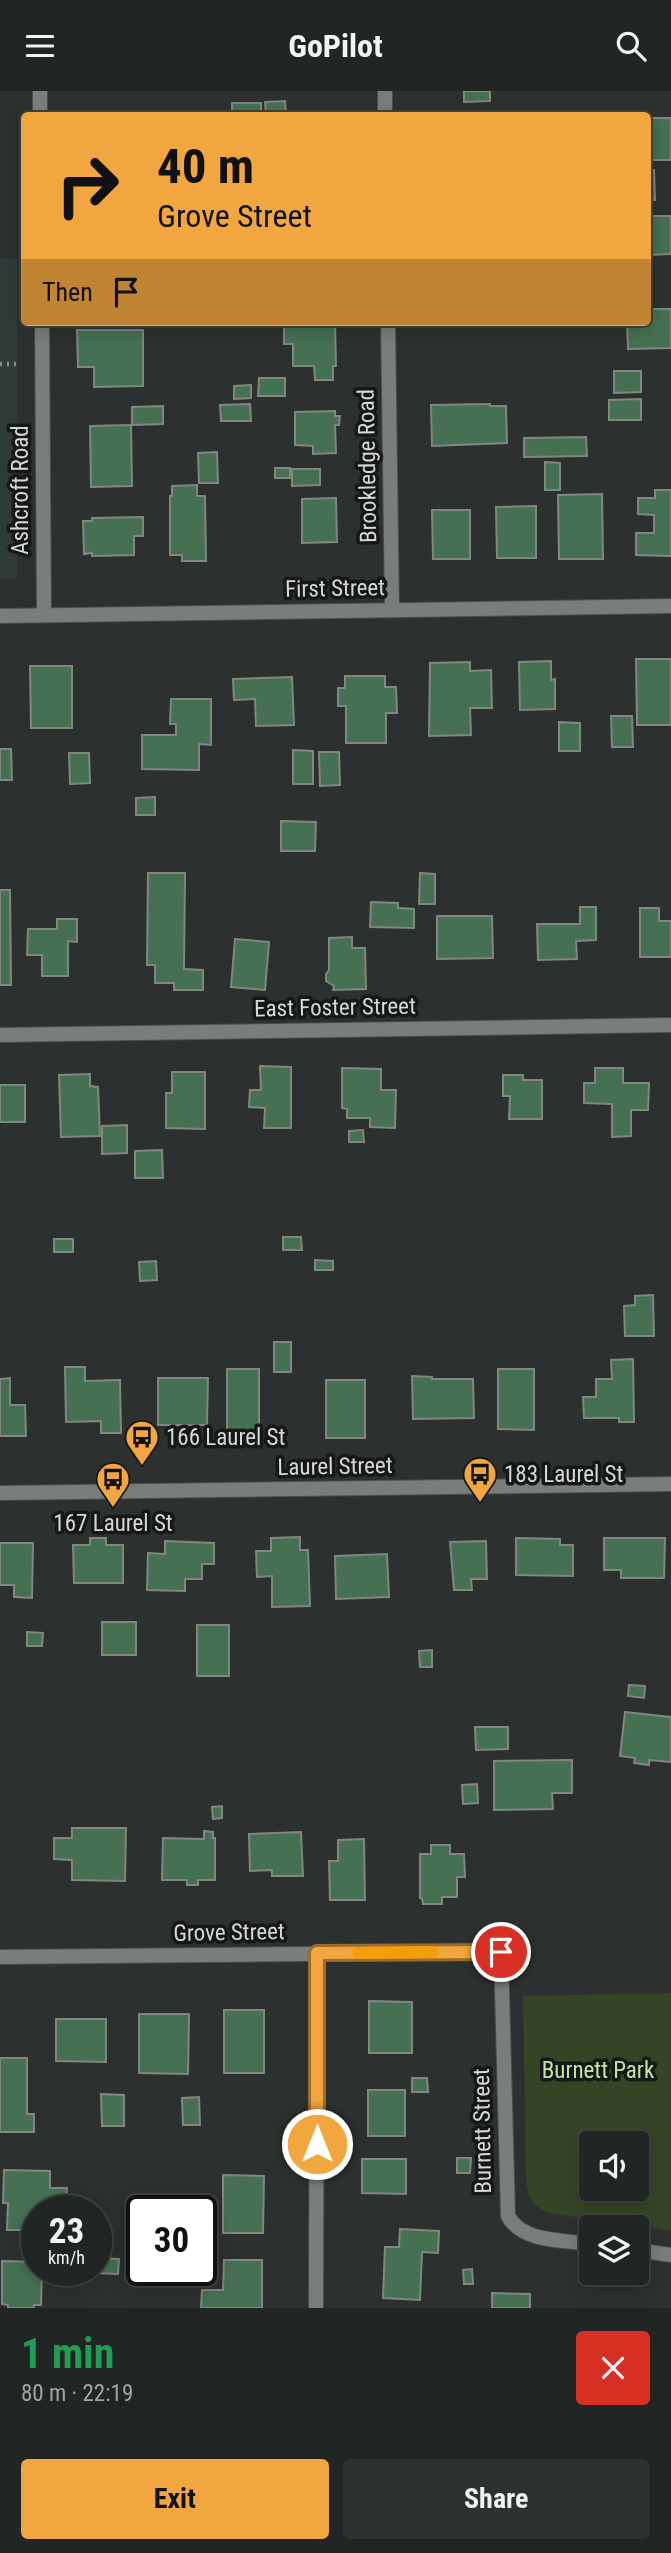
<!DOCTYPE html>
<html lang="en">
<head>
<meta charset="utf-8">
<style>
  body { margin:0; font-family:"Roboto Condensed",sans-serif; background:#2d3130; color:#f1f3f6; height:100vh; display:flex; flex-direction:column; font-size:26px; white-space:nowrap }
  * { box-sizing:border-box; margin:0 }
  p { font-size:23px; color:#a2a5a6 }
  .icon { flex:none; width:38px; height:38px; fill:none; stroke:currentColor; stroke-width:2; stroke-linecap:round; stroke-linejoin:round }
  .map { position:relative; height:2217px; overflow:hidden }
  .details { display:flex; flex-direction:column; background:#212523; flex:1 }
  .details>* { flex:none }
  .guide { position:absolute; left:21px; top:21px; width:630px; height:214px; border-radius:7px; box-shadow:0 4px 18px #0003,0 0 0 2px #3e4241; background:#f1a640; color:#111; overflow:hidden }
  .controls { position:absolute; left:579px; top:2040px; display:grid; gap:14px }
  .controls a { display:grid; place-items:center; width:70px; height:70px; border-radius:7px; background:#212523; box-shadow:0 4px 18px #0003,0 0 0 2px #3e4241; font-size:35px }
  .speed { position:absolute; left:21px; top:2104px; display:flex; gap:14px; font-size:35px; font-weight:700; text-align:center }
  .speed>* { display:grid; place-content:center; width:91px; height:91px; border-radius:50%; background:#212523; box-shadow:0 4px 18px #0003,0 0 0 2px #3e4241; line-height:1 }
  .speed small { font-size:18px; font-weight:400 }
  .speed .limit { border:4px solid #111; border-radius:10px; background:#fff; color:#111 }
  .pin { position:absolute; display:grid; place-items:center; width:60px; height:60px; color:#fff; margin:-30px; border:4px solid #fff; border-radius:50%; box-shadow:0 2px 7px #0007 }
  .me { position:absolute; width:77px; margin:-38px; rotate:0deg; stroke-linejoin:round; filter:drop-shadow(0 0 5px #0008) }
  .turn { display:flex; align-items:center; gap:24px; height:147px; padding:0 21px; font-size:32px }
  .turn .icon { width:91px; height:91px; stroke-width:2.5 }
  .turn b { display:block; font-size:49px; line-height:60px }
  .then { display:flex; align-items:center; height:66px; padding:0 21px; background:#0003; gap:14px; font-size:26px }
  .round { display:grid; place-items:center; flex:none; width:74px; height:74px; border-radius:7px; background:#2d3130 }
  .head { display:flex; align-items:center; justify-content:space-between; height:119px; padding:0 21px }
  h1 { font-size:42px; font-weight:700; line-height:52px; color:#1e9e55 }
  .primary-button { display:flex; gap:14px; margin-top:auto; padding:14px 21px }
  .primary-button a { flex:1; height:80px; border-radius:7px; background:#f1a640; color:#111; font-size:28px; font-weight:700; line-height:80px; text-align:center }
  .primary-button a+a { background:#2d3130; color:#f1f3f6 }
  header { display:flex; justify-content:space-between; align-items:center; height:91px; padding:0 21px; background:#212523; font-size:32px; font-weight:700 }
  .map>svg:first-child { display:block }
</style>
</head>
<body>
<header><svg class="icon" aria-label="menu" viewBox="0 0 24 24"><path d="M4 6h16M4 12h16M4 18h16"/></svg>GoPilot<svg class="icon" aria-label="search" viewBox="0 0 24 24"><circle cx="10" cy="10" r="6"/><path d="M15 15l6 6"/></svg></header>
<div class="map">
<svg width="671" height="2217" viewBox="0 0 671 2217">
  <rect width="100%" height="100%" fill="#2c312f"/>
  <polygon fill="#2f3b37" points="0,168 17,168 17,487 0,488"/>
  <path fill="#344525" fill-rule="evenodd" d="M671 1902V2140L549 2122C532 2115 528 2105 526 2088L523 1905ZM592 2053H637V2098H592Z"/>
  <g fill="#457152" stroke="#818682" stroke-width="2">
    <polygon points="464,0 490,0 490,10 464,11"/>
    <polygon points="285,10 286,24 266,24 265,11"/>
    <rect x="232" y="12" width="29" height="12"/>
    <rect x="648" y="27" width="23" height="42"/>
    <polygon points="648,79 654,79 655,109 648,109"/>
    <polygon points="648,125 671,125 671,163 648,164"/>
    <polygon points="648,218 671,218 671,257 628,258 627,231 648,231"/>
    <polygon points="292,232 335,232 336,275 333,275 333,289 315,289 314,275 293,275 293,253 284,253 284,236 292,236"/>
    <polygon points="77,239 143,239 143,295 94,296 94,276 78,276"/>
    <polygon points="614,280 641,280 641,301 614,302"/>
    <polygon points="259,287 285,287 285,305 258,305"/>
    <polygon points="251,294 251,307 234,308 234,295"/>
    <polygon points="641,308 641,329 609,329 609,309"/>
    <polygon points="250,313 251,330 221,330 220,314"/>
    <polygon points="490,313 490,315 506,315 507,352 432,355 431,314"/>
    <polygon points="163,315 163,333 132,334 132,316"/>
    <polygon points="335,320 335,325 340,325 339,334 335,334 336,362 313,363 313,355 295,354 295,321"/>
    <polygon points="131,334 132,395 91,396 90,335"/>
    <polygon points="586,346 587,365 524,366 524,347"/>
    <polygon points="217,361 218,392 199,392 198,362"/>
    <polygon points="545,371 560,372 560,399 545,399"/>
    <rect x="275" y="377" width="15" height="10"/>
    <polygon points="292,378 320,378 320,394 292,395"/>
    <polygon points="197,394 197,405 205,405 206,470 182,470 182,464 170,464 170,405 172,405 172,395"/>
    <polygon points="655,399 671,399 671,465 636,464 636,442 654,442 654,424 638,423 638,407 655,407"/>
    <polygon points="602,403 603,468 559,468 558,404"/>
    <polygon points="336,407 337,451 302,452 302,408"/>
    <polygon points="536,415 536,467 497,467 496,416"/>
    <polygon points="432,419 470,419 470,468 433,468"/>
    <polygon points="143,426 143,445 134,445 134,464 92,465 92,462 84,463 83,430 92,430 92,427"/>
    <polygon points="636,568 671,568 671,634 637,634"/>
    <polygon points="551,570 551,589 555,588 555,618 520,619 519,571"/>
    <polygon points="470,571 470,580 491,579 492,617 470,617 471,644 429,645 430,572"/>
    <polygon points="30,575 72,575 72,637 31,637"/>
    <polygon points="345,585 385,585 385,596 396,596 397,622 386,622 386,652 346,652 346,615 338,615 338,597 345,597"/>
    <polygon points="292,586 294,634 256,635 255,608 234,609 233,588"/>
    <polygon points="171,608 211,608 211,654 199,653 199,679 142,678 142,644 176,644 176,633 170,633"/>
    <polygon points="611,625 632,625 633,656 612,656"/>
    <polygon points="559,631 580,632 580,660 559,660"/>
    <polygon points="0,658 11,658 12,689 0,689"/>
    <polygon points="293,659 313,660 313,693 293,693"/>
    <polygon points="319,661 339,661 340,694 320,695"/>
    <polygon points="69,662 89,662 90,692 70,693"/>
    <polygon points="155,706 155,724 136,724 136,707"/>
    <polygon points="281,730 316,731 315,760 281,760"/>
    <polygon points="148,782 185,782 184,878 203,879 203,899 174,899 174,892 155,892 155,874 147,874"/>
    <polygon points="420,782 435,783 435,813 419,813"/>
    <polygon points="0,799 10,799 11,894 0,894"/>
    <polygon points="371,811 398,812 398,817 414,818 414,837 370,836"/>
    <polygon points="580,816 596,816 596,849 576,850 577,868 538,869 537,833 580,833"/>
    <polygon points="640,817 659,817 659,830 671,830 671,866 640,866"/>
    <polygon points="437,825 492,825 493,867 437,868"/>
    <polygon points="57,828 77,828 77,851 68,850 68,885 42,885 42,864 27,864 28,838 57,838"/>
    <polygon points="352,846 352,857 365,857 366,898 333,899 334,895 326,890 326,883 329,879 329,847"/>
    <polygon points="235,848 269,851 265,899 231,896"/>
    <polygon points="260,975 291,976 291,1037 264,1037 265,1017 249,1016 250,999 261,999"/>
    <polygon points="342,977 381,978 381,999 396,999 395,1037 370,1036 370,1027 347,1027 347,1018 342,1017"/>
    <polygon points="595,977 623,977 623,992 649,992 648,1019 631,1019 631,1045 612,1046 612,1013 584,1012 584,992 595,992"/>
    <polygon points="172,981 205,981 205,1038 166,1037 166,1002 172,1002"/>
    <polygon points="90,983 90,995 98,996 100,1045 61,1046 59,984"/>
    <polygon points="503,984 523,984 523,989 542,989 542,1028 509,1028 510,1005 503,1005"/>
    <rect x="0" y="994" width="25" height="37"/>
    <polygon points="127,1034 127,1062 102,1063 102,1035"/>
    <polygon points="363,1039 364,1051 349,1051 349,1040"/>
    <polygon points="162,1059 163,1087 135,1087 135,1060"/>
    <polygon points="283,1146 301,1146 302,1159 283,1159"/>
    <rect x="54" y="1148" width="19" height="13"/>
    <polygon points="315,1169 333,1170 333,1179 315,1179"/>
    <polygon points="156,1170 157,1189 140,1190 139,1171"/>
    <polygon points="653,1204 654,1245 625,1245 624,1215 635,1214 635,1205"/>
    <rect x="274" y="1251" width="17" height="30"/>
    <polygon points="633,1268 634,1331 619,1331 619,1327 584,1327 583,1306 596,1306 596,1288 612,1288 611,1269"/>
    <polygon points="65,1276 85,1276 85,1290 120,1289 121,1342 101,1342 101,1330 66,1331"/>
    <polygon points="227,1278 259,1278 259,1339 257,1339 257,1347 229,1347 229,1339 227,1339"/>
    <polygon points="498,1278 534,1278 534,1339 498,1338"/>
    <polygon points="412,1285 432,1286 432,1288 473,1288 474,1327 413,1328"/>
    <polygon points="10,1287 10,1314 25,1314 26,1345 0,1345 0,1288"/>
    <polygon points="158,1287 208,1287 207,1334 158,1334"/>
    <rect x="326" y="1289" width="39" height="58"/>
    <polygon points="300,1446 300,1459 308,1459 310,1515 272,1516 272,1485 257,1486 256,1460 271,1460 271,1447"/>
    <polygon points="90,1447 106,1447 106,1454 123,1454 123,1492 74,1492 73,1454 90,1454"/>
    <polygon points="516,1447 560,1448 560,1454 573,1454 573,1485 516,1484"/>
    <polygon points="604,1447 665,1447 664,1487 621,1487 621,1479 604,1479"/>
    <polygon points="165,1450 214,1452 214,1473 202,1473 202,1488 185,1488 185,1500 147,1499 148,1462 165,1463"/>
    <polygon points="486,1450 487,1488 471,1488 472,1499 454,1499 450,1451"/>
    <polygon points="0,1452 33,1452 32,1507 14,1506 14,1494 0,1494"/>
    <polygon points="387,1463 389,1506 336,1508 335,1465"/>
    <rect x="102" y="1531" width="34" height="33"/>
    <rect x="197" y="1534" width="32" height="51"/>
    <polygon points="27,1541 43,1542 42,1555 27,1555"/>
    <polygon points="432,1559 432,1576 420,1576 419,1560"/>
    <polygon points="629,1594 645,1595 644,1607 628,1605"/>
    <polygon points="625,1621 671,1626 671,1671 649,1669 649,1674 634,1672 635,1667 620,1665"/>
    <polygon points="475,1636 508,1636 508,1658 476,1659"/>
    <polygon points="572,1669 572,1702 552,1702 553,1718 494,1719 494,1670"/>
    <polygon points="477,1693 478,1712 463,1713 462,1694"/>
    <polygon points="222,1715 222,1727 213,1728 212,1716"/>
    <polygon points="72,1737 126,1737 125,1790 72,1789 72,1769 54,1768 54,1747 72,1747"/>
    <polygon points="204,1740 213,1741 213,1747 215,1747 215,1789 198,1789 198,1794 187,1794 187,1789 162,1789 163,1747 204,1748"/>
    <polygon points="301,1741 303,1785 272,1785 272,1779 250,1780 249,1743"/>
    <polygon points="364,1748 365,1809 330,1809 329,1770 338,1770 338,1749"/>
    <polygon points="431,1754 450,1754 450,1763 464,1763 465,1786 457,1786 457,1806 442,1806 442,1813 423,1813 422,1807 420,1807 420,1763 431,1763"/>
    <polygon points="369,1910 412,1911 412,1962 369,1962"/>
    <rect x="224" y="1919" width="40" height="63"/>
    <polygon points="139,1923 189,1923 188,1983 139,1982"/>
    <polygon points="56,1928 106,1928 106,1971 56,1970"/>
    <polygon points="0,1967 27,1967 27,2023 34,2023 34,2041 0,2041"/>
    <polygon points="412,1987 427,1987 428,2001 412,2001"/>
    <rect x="368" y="1999" width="37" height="46"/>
    <polygon points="101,2003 124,2004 124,2035 102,2035"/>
    <polygon points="199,2006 200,2034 183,2034 182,2007"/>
    <polygon points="457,2067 471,2067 470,2082 457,2082"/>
    <polygon points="362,2068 406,2068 406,2103 362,2102"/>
    <polygon points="4,2079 50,2080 50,2097 67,2097 66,2115 50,2115 50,2119 37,2119 37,2129 28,2129 28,2139 7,2139 8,2112 3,2112"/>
    <polygon points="223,2084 264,2085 263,2142 223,2142"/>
    <polygon points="400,2138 439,2140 438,2162 422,2161 420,2209 383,2207 385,2156 399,2156"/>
    <polygon points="96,2167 119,2168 118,2183 92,2182 92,2179 96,2179"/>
    <polygon points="224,2169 262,2169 262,2217 201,2217 202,2199 223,2199"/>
    <polygon points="2,2170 37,2171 37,2179 42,2179 41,2214 34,2214 34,2217 8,2217 8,2214 2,2213"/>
    <polygon points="472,2178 473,2193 464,2193 463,2179"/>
    <polygon points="492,2202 530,2203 530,2217 492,2217"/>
  </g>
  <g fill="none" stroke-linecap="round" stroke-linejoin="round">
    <defs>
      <g id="minor">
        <polyline points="40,0 40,24"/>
        <polyline points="385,0 385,24"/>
        <polyline points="42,231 44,524"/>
        <polyline points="388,231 392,519"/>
        <polyline points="0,525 671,515"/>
        <polyline points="0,944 671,934"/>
        <polyline points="0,1402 671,1393"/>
        <path d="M0 1866 501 1861 508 2125C522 2152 565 2149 592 2153"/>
        <polyline points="637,2159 671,2164"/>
        <polyline points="316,2217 317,1862"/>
      </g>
    </defs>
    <use href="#minor" stroke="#4a4e4d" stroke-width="16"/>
    <polyline stroke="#878b8a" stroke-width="4.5" stroke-dasharray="2 5" stroke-linecap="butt" points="0,273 19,273"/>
    <use href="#minor" stroke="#787e7c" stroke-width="14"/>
  </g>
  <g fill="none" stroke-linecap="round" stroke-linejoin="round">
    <defs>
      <polyline id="route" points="317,2053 317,1862 501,1861"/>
    </defs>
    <use href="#route" stroke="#9d6c2a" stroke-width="18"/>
    <use href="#route" stroke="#f1a640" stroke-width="12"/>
    <polyline stroke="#f59e0b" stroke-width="12" points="358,1862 433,1861"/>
  </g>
  <defs>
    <symbol id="bus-pin" viewBox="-11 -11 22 30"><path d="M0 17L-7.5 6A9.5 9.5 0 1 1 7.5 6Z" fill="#f1a640" stroke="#161817"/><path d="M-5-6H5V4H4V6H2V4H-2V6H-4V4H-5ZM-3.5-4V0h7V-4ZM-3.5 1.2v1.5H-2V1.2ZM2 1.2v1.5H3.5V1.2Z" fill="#111"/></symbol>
  </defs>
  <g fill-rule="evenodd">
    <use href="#bus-pin" x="123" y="1327" width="38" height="52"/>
    <use href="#bus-pin" x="461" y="1364" width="38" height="52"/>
    <use href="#bus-pin" x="94" y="1369" width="38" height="52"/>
  </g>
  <g text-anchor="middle" stroke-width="7" stroke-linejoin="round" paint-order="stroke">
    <g font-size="23" fill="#d5d8d7" stroke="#161817">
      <text transform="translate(367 375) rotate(-91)" y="8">Brookledge Road</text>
      <text transform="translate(20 399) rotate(-90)" y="8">Ashcroft Road</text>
      <text transform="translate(335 497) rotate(-1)" y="8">First Street</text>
      <text transform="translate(335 916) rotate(-1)" y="8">East Foster Street</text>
      <text transform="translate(335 1375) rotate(-1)" y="8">Laurel Street</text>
      <text transform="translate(229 1841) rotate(-1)" y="8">Grove Street</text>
      <text transform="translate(482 2040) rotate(-91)" y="8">Burnett Street</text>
    </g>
    <g font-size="23" fill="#d5d8d7" stroke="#161817" text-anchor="start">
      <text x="166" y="1354">166 Laurel St</text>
      <text x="504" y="1391">183 Laurel St</text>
      <text x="113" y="1440" text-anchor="middle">167 Laurel St</text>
    </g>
    <g font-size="23" fill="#bfe5a1" stroke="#161817">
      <text x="598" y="1987">Burnett Park</text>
    </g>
  </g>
</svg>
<div class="controls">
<a><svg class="icon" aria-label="sound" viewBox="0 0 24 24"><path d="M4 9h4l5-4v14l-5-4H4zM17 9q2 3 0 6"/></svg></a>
<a><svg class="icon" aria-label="layers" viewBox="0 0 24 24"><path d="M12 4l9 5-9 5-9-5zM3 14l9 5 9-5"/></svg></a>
</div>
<div class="speed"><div>23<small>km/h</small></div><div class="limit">30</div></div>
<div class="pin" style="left:501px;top:1861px;background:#d93025"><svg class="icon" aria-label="arrive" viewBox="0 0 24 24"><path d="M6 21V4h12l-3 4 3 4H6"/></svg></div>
<svg class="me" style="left:317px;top:2053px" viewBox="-20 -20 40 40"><circle r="17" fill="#f1a640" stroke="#fff" stroke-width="3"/><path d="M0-11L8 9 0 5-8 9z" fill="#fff"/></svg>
<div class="guide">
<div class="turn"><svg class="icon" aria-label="right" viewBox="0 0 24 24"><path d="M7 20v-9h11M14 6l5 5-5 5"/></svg><div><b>40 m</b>Grove Street</div></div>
<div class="then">Then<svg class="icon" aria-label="arrive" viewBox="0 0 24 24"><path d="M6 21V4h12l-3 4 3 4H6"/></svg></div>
</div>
</div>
<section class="details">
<div class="head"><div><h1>1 min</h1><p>80 m · 22:19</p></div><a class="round" style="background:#d93025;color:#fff"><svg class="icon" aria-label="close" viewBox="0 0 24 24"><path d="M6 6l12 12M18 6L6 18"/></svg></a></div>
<div class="primary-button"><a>Exit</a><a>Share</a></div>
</section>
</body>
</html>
